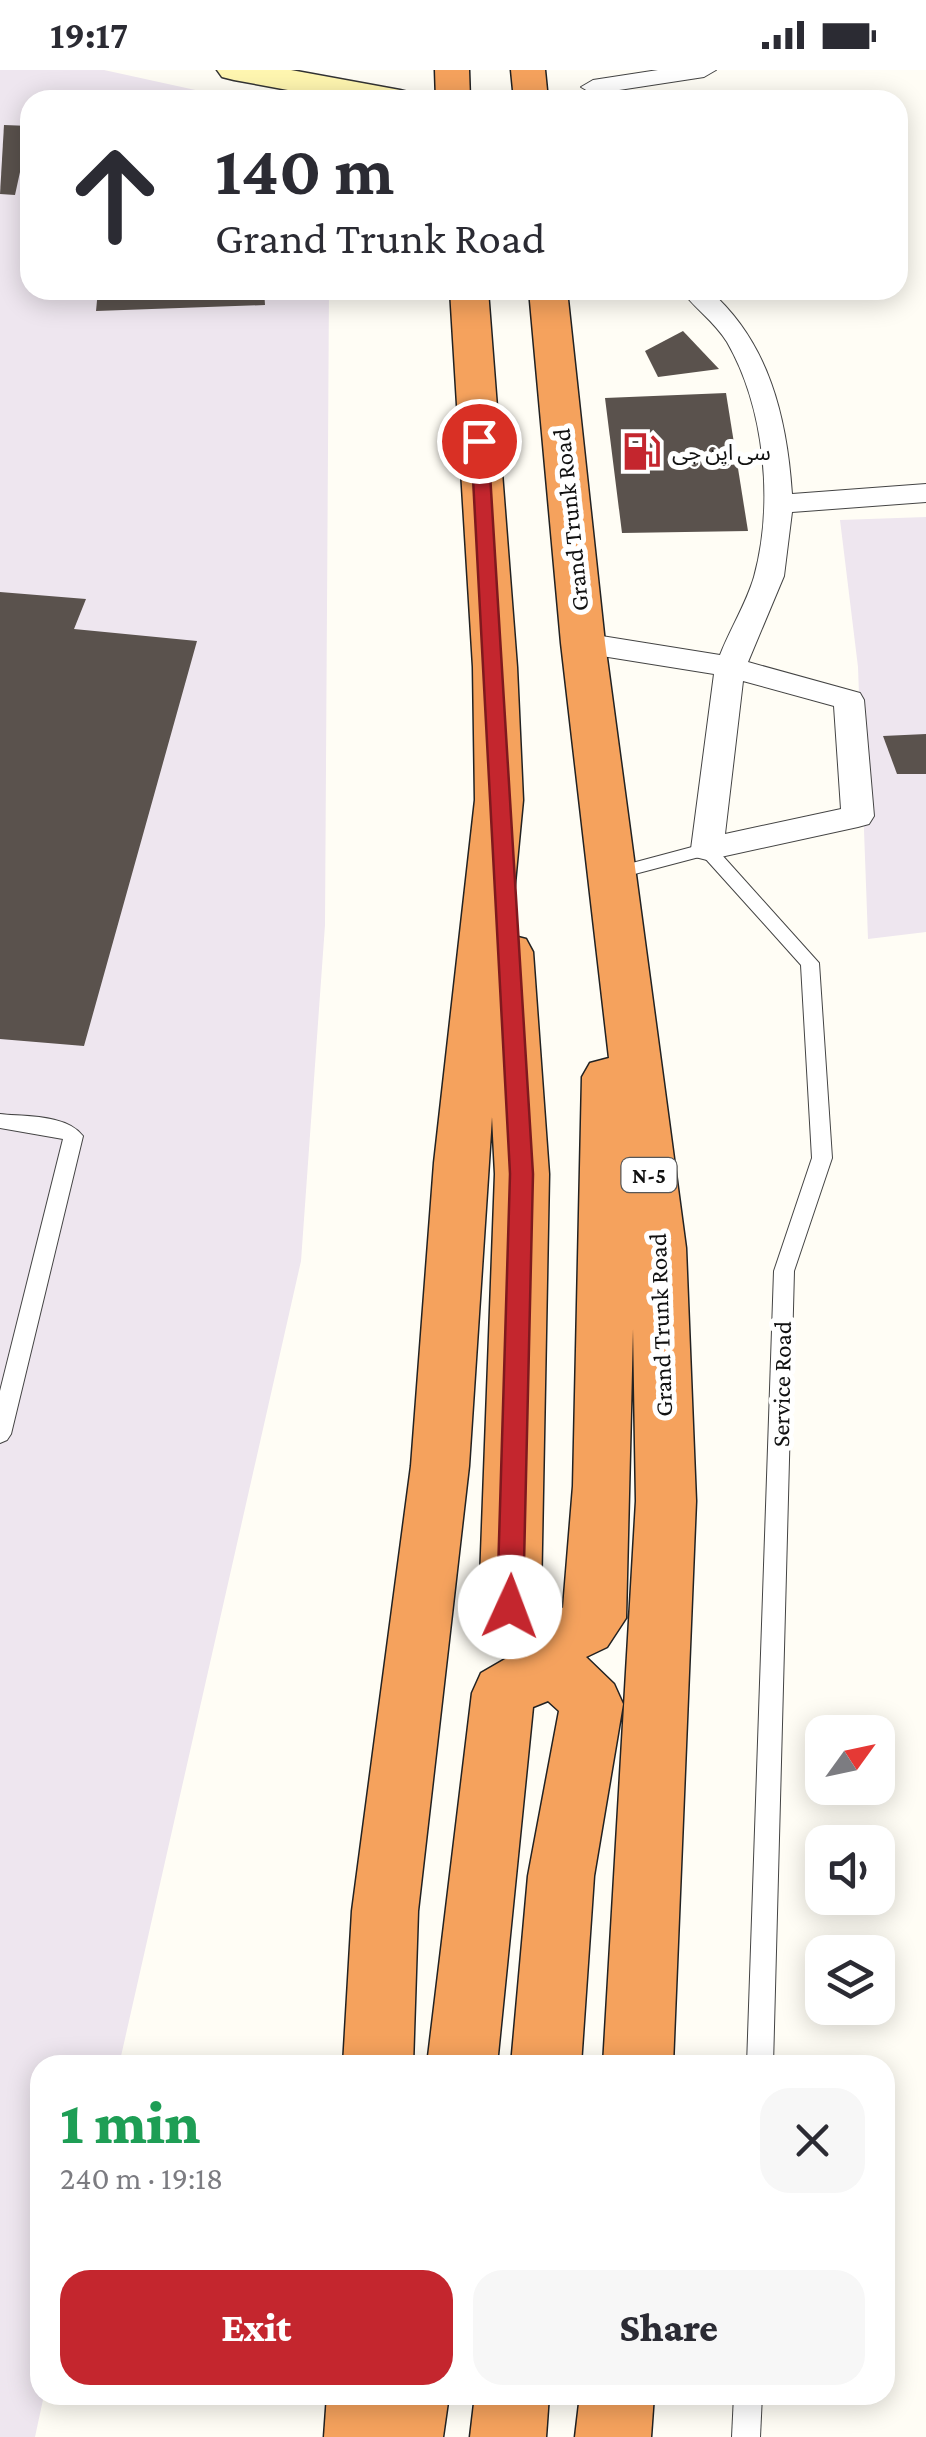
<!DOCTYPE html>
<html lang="en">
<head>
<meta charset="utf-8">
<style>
  body { margin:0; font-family:"Crimson Pro","Noto Sans Arabic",serif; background:#f7f7f7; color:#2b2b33; height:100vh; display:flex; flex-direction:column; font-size:38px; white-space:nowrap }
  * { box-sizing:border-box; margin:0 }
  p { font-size:32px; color:#7c7c81 }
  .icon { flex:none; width:55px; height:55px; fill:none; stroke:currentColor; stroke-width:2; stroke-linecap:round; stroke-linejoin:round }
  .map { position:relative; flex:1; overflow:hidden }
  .drawer { position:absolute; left:30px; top:1985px; width:865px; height:350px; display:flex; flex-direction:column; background:#fff; border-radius:30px; box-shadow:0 5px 25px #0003 }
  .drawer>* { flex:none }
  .top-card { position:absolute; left:20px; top:20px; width:888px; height:210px; border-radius:30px; box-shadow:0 5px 25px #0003; background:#fff; color:#2b2b33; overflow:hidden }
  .needle { width:65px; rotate:57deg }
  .tools { position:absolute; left:805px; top:1645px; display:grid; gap:20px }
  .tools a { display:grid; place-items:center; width:90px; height:90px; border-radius:20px; background:#fff; box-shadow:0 5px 25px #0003; font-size:50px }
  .pin { position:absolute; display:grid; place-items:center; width:85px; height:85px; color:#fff; margin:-42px; border:5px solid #fff; border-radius:50%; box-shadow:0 2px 10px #0007 }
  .me { position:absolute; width:110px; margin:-55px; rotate:2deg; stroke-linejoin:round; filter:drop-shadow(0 0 8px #0008) }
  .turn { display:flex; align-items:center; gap:35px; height:210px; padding:0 30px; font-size:45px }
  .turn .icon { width:130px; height:130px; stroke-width:2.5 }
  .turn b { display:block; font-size:70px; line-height:85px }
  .round { display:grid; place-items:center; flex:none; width:105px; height:105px; border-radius:30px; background:#f7f7f7 }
  .summary { display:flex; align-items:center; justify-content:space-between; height:170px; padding:0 30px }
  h1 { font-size:60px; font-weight:800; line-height:75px; color:#1e9e55 }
  .primary-button { display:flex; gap:20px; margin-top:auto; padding:20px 30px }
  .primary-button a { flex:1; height:115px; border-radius:30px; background:#c4262e; color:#fff; font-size:40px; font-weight:800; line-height:115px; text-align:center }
  .primary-button a+a { background:#f7f7f7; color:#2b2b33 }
  .status { display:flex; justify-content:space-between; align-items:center; height:70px; padding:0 50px; background:#fff; direction:ltr }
  .status svg { height:28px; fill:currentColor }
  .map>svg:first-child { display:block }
</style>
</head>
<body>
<div class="status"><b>19:17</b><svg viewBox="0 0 49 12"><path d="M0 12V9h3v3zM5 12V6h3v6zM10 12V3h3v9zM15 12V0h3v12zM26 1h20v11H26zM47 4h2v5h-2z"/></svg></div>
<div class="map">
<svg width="926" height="2367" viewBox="0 0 926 2367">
  <rect width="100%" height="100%" fill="#fffdf5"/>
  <g fill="#eee6ef">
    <polygon points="0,0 104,0 241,30 30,30 30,220 329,220 325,855 301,1191 119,1995 40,1995 40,2325 44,2325 35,2367 0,2367"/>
    <polygon points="926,447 926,862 868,869 858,597 840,450"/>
  </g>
  <g fill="#5a524d">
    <polygon points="4,55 30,56 15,125 0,124"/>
    <polygon points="98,220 264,220 265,235 96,241"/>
    <polygon points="683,261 719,299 658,307 645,281"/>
    <polygon points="726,323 748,461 622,463 605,328"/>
    <polygon points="0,522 86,529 74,559 197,571 84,976 0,969"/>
    <polygon points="926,664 926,704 897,704 883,666"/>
  </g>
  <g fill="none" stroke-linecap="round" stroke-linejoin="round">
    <defs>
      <g id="lane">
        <polygon points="707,773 713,775 819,893 832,1088 794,1201 773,1995 747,1995 774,1201 812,1088 801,895 703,786 612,810 603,804 606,800"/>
        <path d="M0 1044C26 1047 66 1044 83 1066L11 1364 7 1370 0 1373V1321L63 1069 0 1058Z"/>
        <polygon points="734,2325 762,2325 760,2367 732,2367"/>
      </g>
      <g id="street">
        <polygon points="658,0 716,0 704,7 593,24 581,17 593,10"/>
        <path d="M681 220H709C769 272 787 348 792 424L926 414V432L792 442 784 506 748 592 860 623 864 630 874 746 869 754 858 757 707 790 695 787 691 779 714 604 583 583 568 573 583 563 720 585C730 559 746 534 754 507 774 434 765 338 727 272 714 251 695 239 681 220ZM743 611 834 636 841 739 725 764Z"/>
      </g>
      <polygon id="secondary" points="217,0 291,0 400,20 412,23 417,30 342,30 234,10 222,7"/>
      <g id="highway">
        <polygon points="435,0 469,0 470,30 436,30"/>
        <polygon points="511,0 545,0 548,30 514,30"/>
        <polygon points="450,220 488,220 517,597 523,730 510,865 526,869 533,882 549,1104 541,1528 563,1538 573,1416 582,1007 590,993 609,988 561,573 529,220 567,220 605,573 686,1178 696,1431 673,1995 603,1995 636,1431 633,1259 626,1548 607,1577 586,1587 614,1614 623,1634 594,1806 581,1995 511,1995 528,1806 559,1641 548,1631 533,1637 497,1995 427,1995 472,1623 481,1603 519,1581 496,1566 479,1537 495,1104 492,1047 469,1396 418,1841 413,1995 343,1995 352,1841 411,1396 434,1093 475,730 473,597"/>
        <polygon points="327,2325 449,2325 443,2367 324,2367"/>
        <polygon points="475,2325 549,2325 546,2367 470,2367"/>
        <polygon points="580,2325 654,2325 651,2367 575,2367"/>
      </g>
    </defs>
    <use href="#lane" stroke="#444" stroke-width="2"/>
    <use href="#street" stroke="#444" stroke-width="2"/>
    <use href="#secondary" stroke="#333" stroke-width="3"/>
    <use href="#highway" stroke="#222" stroke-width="3"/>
    <use href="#lane" fill="#fff" fill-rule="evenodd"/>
    <use href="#street" fill="#fff" fill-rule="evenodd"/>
    <use href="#secondary" fill="#fff6b0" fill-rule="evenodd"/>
    <use href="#highway" fill="#f5a25d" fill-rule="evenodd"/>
  </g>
  <polygon fill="#c4262e" stroke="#7f191e" stroke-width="2.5" points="479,366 488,371 533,1104 523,1537 510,1548 497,1537 510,1104 471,371"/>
  <defs>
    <symbol id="fuel-bare" viewBox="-9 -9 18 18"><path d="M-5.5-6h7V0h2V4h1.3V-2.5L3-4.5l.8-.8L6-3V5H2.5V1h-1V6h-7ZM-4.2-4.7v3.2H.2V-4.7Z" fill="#c4262e" stroke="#fff" stroke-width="2.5" paint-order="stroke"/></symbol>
  </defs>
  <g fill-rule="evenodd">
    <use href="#fuel-bare" x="614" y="354" width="55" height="55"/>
  </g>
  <g text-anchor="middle" stroke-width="10" stroke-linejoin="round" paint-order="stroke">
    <g font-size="22" fill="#111" stroke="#fff" text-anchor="start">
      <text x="672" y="390">سی این جی</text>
    </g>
    <rect fill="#fff" stroke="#585858" stroke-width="2.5" x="621.5" y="1088" width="55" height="34" rx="8"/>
    <g font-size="22" font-weight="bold" fill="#111">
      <text x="649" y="1113">N-5</text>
    </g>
    <g font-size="25" fill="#111" stroke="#fff">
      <text transform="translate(570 450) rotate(-96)" y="9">Grand Trunk Road</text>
      <text transform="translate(660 1255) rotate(-92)" y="9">Grand Trunk Road</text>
      <text transform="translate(781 1314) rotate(-89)" y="9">Service Road</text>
    </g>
  </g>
</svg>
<div class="tools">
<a><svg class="needle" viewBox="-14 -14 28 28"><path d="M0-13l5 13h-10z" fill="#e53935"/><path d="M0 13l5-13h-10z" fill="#7c7c81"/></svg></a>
<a><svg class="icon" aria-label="sound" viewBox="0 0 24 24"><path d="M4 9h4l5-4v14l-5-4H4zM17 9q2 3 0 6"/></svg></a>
<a><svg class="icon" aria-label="layers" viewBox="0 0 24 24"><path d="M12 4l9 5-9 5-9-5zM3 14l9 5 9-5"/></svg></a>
</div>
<div class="pin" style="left:479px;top:371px;background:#d93025"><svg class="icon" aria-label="arrive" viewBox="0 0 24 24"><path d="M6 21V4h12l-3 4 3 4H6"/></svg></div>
<svg class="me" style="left:510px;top:1537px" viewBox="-20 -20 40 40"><circle r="19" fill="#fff"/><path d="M0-13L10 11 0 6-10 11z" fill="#c4262e"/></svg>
<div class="top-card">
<div class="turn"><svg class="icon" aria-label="ahead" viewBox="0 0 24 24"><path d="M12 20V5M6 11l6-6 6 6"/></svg><div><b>140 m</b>Grand Trunk Road</div></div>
</div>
<section class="drawer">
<div class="summary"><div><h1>1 min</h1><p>240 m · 19:18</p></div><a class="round"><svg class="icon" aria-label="close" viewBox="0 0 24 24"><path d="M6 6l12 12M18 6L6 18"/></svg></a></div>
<div class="primary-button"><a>Exit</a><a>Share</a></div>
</section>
</div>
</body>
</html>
